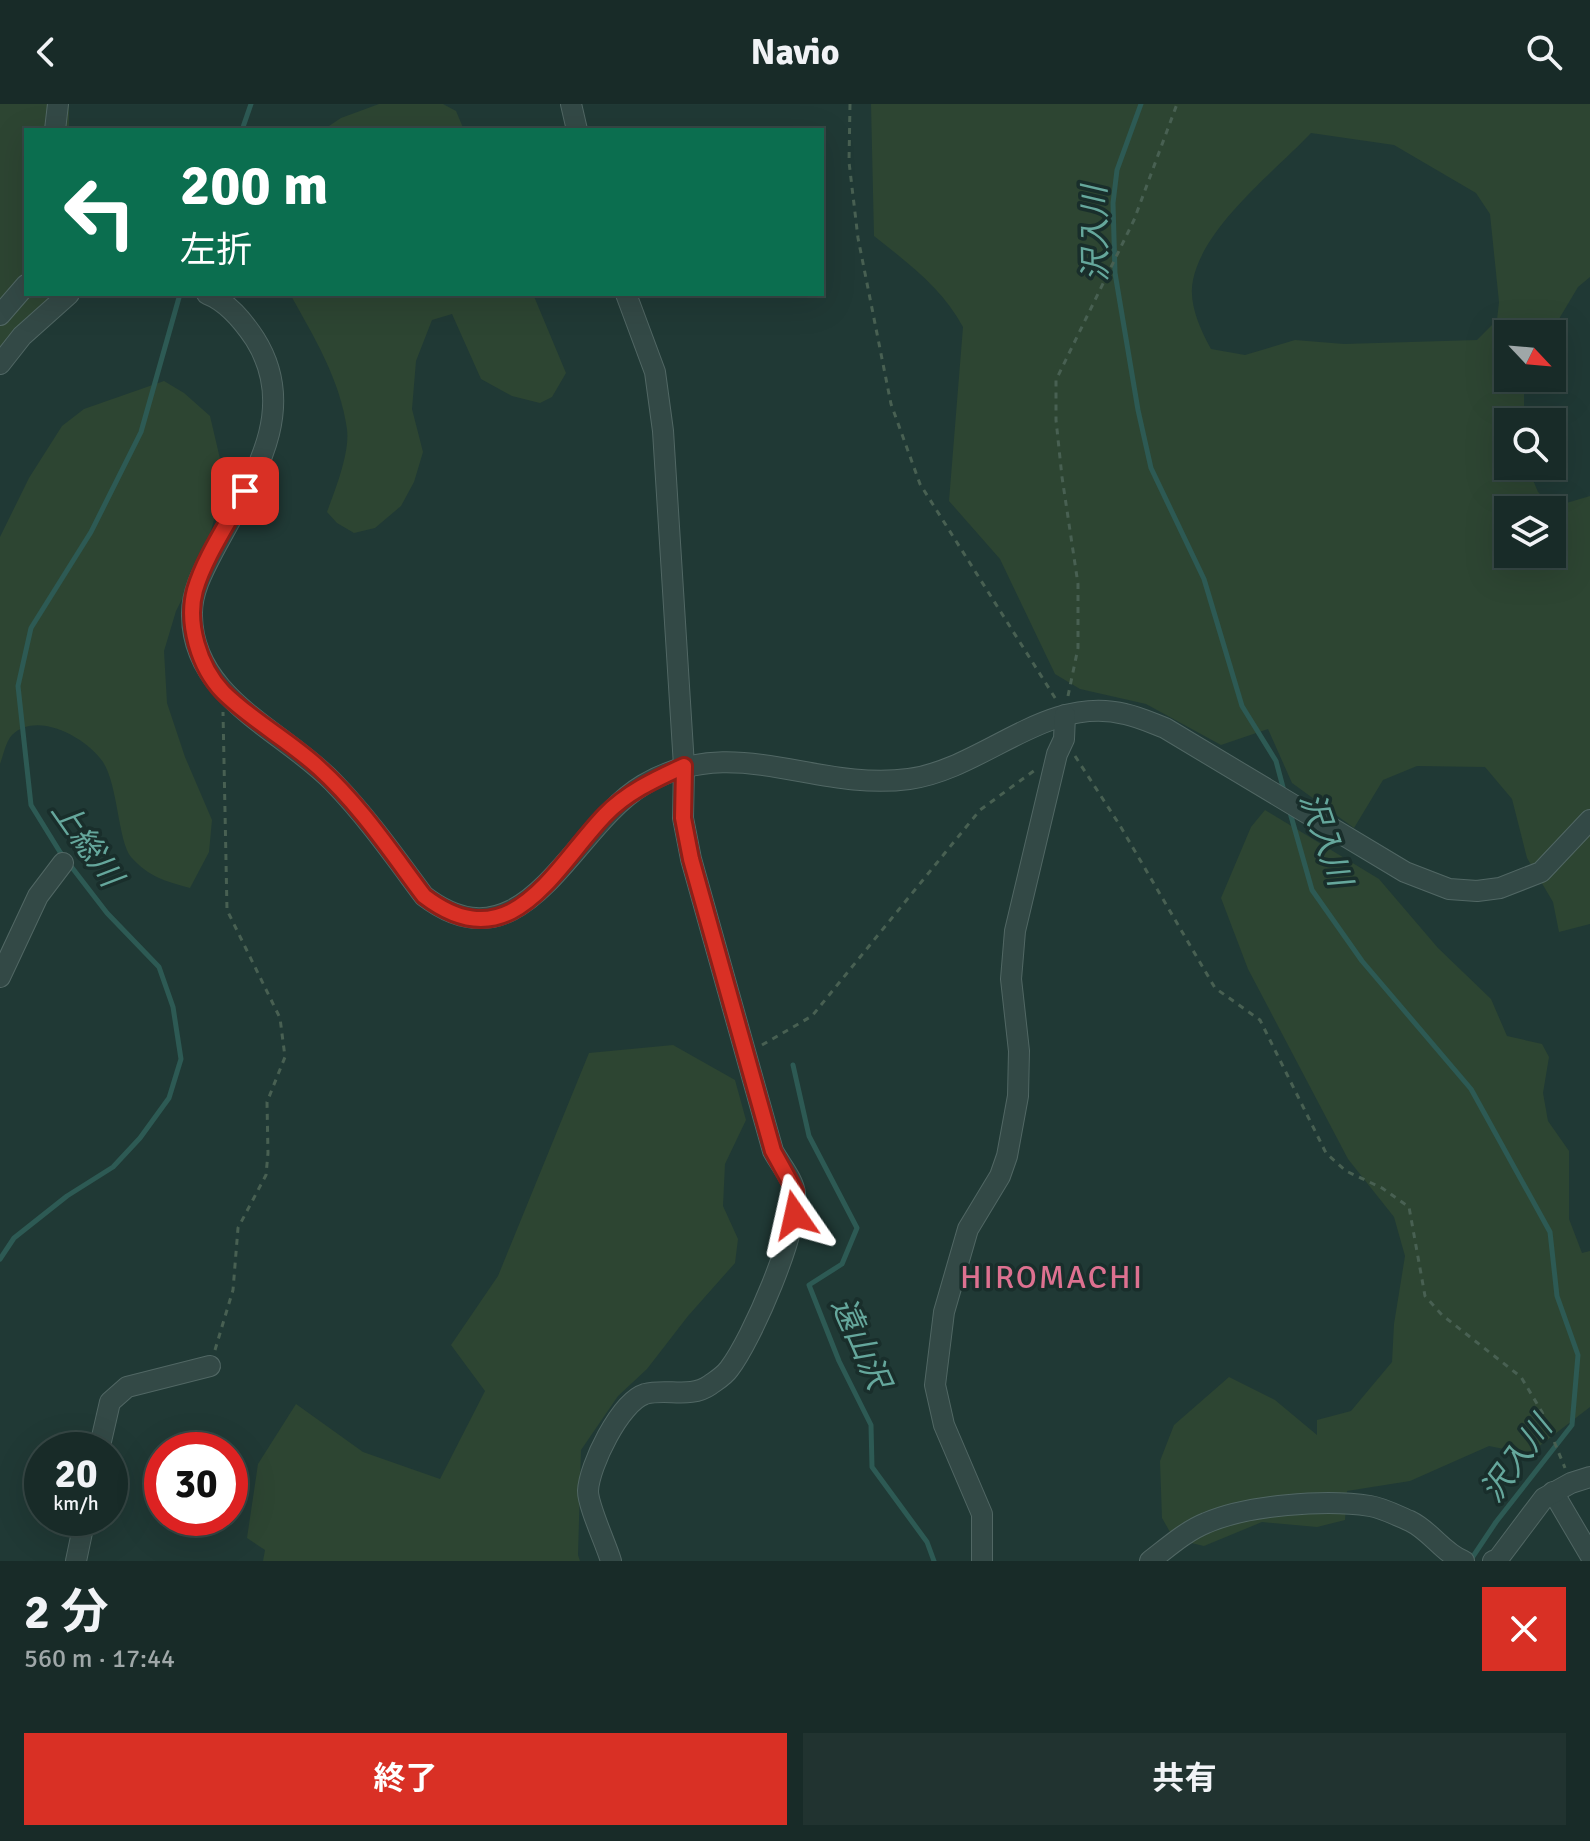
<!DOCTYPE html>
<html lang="ja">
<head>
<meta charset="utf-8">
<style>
  body { margin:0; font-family:Signika,"Noto Sans JP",sans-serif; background:#213330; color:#f1f3f6; height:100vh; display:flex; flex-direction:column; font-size:30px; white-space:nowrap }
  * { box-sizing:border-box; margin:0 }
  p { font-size:26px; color:#9fa7a8 }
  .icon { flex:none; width:44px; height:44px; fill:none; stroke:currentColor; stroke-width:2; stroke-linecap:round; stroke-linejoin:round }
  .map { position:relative; height:1457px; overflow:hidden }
  .panel { display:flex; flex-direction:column; background:#182b28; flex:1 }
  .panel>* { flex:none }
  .hud { position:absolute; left:24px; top:24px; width:800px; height:168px; border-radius:0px; box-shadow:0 8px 32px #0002,0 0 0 2px #364745; background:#0b6e4f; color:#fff; overflow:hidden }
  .needle { width:52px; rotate:116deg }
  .tools { position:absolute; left:1494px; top:216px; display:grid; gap:16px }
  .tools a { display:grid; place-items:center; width:72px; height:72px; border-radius:0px; background:#182b28; box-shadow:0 8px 32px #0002,0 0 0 2px #364745; font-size:40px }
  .speed { position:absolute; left:24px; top:1328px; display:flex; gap:16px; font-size:40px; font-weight:700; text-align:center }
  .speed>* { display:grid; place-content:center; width:104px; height:104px; border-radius:50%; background:#182b28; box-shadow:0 8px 32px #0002,0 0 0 2px #364745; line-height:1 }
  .speed small { font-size:20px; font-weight:400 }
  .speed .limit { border:12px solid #d22; background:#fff; color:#111 }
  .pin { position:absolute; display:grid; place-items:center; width:68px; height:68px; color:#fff; margin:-34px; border-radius:16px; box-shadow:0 4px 12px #0006 }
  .me { position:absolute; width:88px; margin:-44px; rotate:349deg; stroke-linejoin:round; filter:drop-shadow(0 0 6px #0008) }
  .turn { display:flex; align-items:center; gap:28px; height:168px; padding:0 24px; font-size:36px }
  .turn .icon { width:104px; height:104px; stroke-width:2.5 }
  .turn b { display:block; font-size:56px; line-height:68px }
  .round { display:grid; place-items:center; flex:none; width:84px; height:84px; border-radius:0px; background:#213330 }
  .head { display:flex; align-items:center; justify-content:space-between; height:136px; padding:0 24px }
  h1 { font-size:48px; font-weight:700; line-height:60px }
  .primary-button { display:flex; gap:16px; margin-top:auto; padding:16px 24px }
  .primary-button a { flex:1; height:92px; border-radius:0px; background:#d93025; color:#fff; font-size:32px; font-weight:700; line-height:92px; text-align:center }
  .primary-button a+a { background:#213330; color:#f1f3f6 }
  header { display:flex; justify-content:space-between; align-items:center; height:104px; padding:0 24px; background:#182b28; font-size:36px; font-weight:700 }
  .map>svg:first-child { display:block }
</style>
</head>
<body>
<header><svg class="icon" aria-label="back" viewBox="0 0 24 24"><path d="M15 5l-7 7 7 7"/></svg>Navio<svg class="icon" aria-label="search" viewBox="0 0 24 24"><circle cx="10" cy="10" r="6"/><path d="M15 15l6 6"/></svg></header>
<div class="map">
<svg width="1590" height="1457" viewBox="0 0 1590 1457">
  <rect width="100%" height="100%" fill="#203935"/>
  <g fill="#2d4532" fill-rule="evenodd">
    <polygon points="0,0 69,0 69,26 26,26 26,190 48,190 46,210 0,256"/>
    <polygon points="379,0 443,0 456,7 464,26 323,26 341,14"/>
    <path d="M871 0H1590V173L1578 183 1550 230H1508V274H1528L1524 283V318H1508V362H1527L1538 388 1553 403 1590 392V820L1559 828 1553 798 1527 754 1512 695 1485 663 1417 662 1383 676 1354 724 1292 679 1268 625 1221 641 1146 600 1080 585 1055 570 1000 455 949 397 963 223C942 184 908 159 874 132ZM1311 29 1394 41 1476 89 1490 110 1499 198 1497 216 1477 236 1344 240 1295 236 1245 251 1211 245C1200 225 1188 199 1193 176 1204 122 1274 68 1311 29ZM1508 406H1552V450H1508Z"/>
    <path d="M290 190H533L566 269 552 293 540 299 512 292 481 275 452 210 432 216 416 257 412 305 423 348 414 378 401 402 375 424 354 429 337 419 327 408C335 386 350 349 347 325 340 275 314 233 290 190Z"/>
    <path d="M164 277 184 289 210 312 221 359 219 397 205 449 176 507 164 547 167 599 185 653 212 716 209 748 190 784C165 777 149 773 131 753 118 737 118 681 103 658 87 634 37 606 12 631 6 637 3 652 0 660V433L29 374 62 322 84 305Z"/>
    <polygon points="1265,706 1379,775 1438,844 1491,895 1507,932 1542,940 1549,953 1543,989 1548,1017 1569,1047 1569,1115 1582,1149 1590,1147 1590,1303 1529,1350 1489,1342 1410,1377 1347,1387 1345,1416 1317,1423 1262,1418 1204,1442 1174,1435 1162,1414 1160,1357 1174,1321 1229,1273 1275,1296 1317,1331 1317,1316 1351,1307 1392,1258 1394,1220 1405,1152 1394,1113 1348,1055 1248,865 1221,794 1251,723"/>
    <polygon points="673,941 735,976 746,1016 725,1060 723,1102 738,1135 735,1159 688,1212 647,1265 618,1292 581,1346 578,1451 580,1457 263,1457 265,1446 247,1434 258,1360 296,1300 363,1348 440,1375 485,1287 451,1241 498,1172 589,949"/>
  </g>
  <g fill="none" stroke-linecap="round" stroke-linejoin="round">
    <g stroke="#2d5a54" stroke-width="5">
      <polyline points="1141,0 1117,66 1113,99 1115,169 1138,306 1151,364 1204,475 1242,602 1276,657 1284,687"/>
      <polyline points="242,26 251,0"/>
      <polyline points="1289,705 1312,786 1362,857 1471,985 1550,1128 1557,1192 1578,1251 1572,1321 1496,1418 1470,1457"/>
      <polyline points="793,961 809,1032 857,1124 842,1160 809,1181 839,1257 871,1321 872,1363 927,1438 934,1457"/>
      <polyline points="0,1155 14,1134 67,1092 113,1063 140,1034 169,994 181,955 173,903 159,863 107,809 60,748 31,701 18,582 31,524 91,428 141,328 180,190"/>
    </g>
    <defs>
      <g id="minor">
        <polyline points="571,0 577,26"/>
        <polyline points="55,26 58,0"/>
        <path d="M207 190C228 198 243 217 255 235 301 308 250 378 215 444 204 465 191 488 192 512 193 594 284 627 333 678 367 713 395 753 424 792 525 869 571 724 643 681 733 627 814 688 909 675 983 665 1047 590 1125 610 1139 613 1152 619 1165 624L1405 768 1449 785 1477 787 1500 784 1541 768 1590 716"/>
        <polyline points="0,211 26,181"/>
        <polyline points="0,260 22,232 69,190"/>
        <polyline points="0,873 38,792 63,759"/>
        <polyline points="99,1346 110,1298 127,1283 210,1262"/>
        <polyline points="1553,1388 1590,1451"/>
        <polyline points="76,1457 85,1414"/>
        <path d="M611 1457C606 1440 588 1402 588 1387 589 1362 620 1298 645 1290 667 1284 690 1295 710 1281 717 1276 724 1272 729 1265 752 1235 799 1127 795 1090 794 1076 780 1060 773 1047L691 755 683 714 684 662 663 327 655 268 626 190"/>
        <polyline points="982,1457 982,1410 944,1321 935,1281 944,1208 968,1125 1000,1072 1007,1052 1018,992 1019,947 1011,875 1015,827 1057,650 1064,635 1065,611"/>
        <path d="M1150 1457C1167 1444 1186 1427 1206 1419 1247 1401 1326 1395 1370 1402 1383 1404 1398 1412 1410 1417 1431 1427 1443 1449 1464 1457"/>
        <polyline points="1493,1457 1498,1455 1544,1394 1571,1379 1590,1373"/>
      </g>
    </defs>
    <use href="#minor" stroke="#516764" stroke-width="22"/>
    <g stroke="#486052" stroke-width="3" stroke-dasharray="6 6" stroke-linecap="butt">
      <polyline points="850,0 849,58 858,134 891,300 920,380 1057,597"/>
      <polyline points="1068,592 1078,544 1078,480 1062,373 1056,316 1056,276 1134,116 1177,0"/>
      <polyline points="1075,652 1119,720 1215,884 1260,916 1326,1049 1346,1067 1382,1084 1409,1103 1425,1192 1442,1211 1521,1273 1542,1308 1565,1364"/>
      <polyline points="762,941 812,912 980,706 1035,666"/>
      <polyline points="215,1246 233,1186 238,1124 266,1071 268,1049 267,998 285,953 280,914 227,806 223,608"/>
    </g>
    <use href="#minor" stroke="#334946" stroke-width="20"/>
  </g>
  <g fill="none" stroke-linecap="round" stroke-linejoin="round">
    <defs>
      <path id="route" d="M245 387C229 418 205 452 195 486 186 519 199 563 223 588 252 617 289 636 319 664 360 701 391 748 424 792 511 859 554 764 605 711 627 688 656 675 684 662L683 714 691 755 773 1047 795 1087V1111"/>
    </defs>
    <use href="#route" stroke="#8d1f18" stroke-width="20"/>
    <use href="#route" stroke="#d93025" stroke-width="14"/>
  </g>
  <g text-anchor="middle" stroke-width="7" stroke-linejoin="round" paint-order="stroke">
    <g font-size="32" font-style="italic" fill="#65a79c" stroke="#192e2b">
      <text transform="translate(1095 130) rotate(-91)" y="11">沢入川</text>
      <text transform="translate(1326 735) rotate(71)" y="11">沢入川</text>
      <text transform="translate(87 739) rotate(55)" y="11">上総川</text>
      <text transform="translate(861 1239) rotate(66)" y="11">遠山沢</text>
      <text transform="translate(1516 1355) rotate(-54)" y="11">沢入川</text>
    </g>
    <g font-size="32" letter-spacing="2" fill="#dd7190" stroke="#192e2b">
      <text x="1052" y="1184">HIROMACHI</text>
    </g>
  </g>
</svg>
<div class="tools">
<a><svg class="needle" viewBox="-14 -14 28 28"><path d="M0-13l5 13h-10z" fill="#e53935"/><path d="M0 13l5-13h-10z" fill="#9fa7a8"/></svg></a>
<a><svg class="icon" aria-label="search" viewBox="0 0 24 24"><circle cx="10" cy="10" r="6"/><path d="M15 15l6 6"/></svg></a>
<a><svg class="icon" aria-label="layers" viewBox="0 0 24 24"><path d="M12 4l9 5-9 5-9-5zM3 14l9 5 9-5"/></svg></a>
</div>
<div class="speed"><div>20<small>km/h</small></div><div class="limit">30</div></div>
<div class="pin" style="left:245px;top:387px;background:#d93025"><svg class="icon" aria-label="arrive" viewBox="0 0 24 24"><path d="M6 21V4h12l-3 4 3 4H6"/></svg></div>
<svg class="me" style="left:795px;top:1111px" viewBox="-20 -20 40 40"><path d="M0-17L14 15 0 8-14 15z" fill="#d93025" stroke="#fff" stroke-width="4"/></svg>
<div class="hud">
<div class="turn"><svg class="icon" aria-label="left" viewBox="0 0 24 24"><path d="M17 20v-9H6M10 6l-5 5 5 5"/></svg><div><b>200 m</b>左折</div></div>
</div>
</div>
<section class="panel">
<div class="head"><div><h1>2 分</h1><p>560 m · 17:44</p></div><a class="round" style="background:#d93025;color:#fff"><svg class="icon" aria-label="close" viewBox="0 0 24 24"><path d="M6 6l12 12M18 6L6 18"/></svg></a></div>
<div class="primary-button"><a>終了</a><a>共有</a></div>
</section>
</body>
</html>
